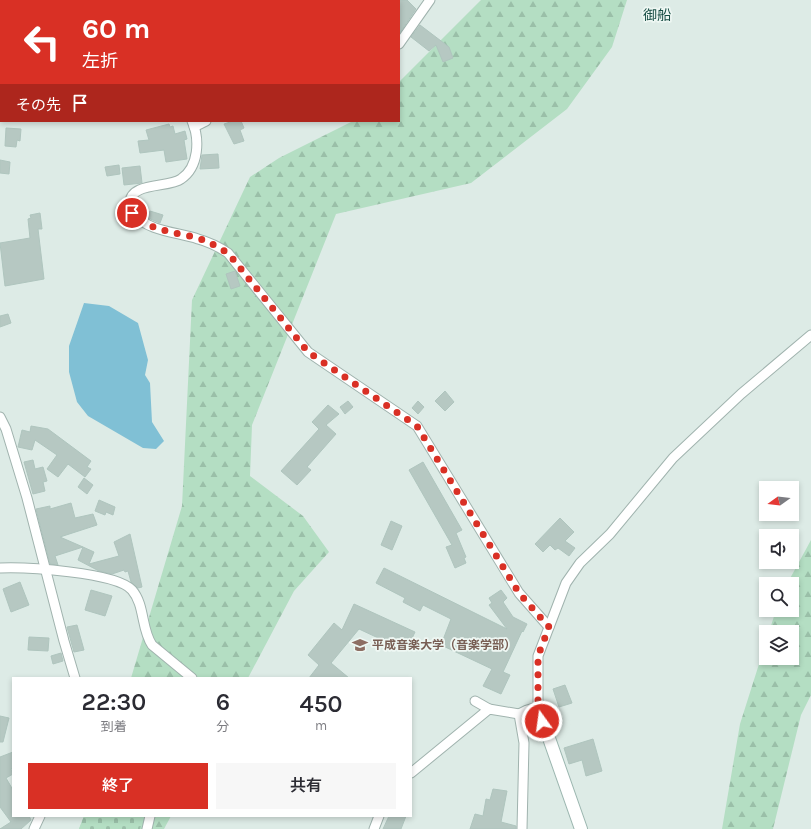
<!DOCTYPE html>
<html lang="ja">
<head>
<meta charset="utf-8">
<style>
  body { margin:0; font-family:Karla,"Noto Sans JP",sans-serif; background:#f7f7f7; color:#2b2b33; height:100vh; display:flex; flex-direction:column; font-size:15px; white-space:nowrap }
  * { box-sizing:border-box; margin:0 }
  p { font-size:13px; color:#7c7c81 }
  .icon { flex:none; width:22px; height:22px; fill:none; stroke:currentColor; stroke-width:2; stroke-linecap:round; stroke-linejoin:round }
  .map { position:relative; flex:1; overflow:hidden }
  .details { position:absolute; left:12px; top:677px; width:400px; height:140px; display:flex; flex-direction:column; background:#fff; border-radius:0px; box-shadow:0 2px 6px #0003 }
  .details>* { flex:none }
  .guide { position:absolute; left:0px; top:0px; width:400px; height:122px; box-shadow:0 2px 6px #0003; background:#d93025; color:#fff; overflow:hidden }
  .needle { width:26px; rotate:255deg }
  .tools { position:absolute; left:759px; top:481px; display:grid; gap:8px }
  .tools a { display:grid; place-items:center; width:40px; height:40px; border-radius:0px; background:#fff; box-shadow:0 2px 6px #0003; font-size:20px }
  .pin { position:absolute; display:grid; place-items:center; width:34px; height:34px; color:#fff; margin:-17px; border:2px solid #fff; border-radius:50%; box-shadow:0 1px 4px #0007 }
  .me { position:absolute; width:44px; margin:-22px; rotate:346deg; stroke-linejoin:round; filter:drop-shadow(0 0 3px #0008) }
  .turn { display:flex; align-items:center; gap:14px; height:84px; padding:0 16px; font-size:18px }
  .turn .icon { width:52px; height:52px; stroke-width:2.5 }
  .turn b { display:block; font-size:28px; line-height:34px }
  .then { display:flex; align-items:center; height:38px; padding:0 16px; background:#0003; gap:8px; font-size:15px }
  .eta { display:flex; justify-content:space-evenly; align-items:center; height:68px; text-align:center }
  .eta b { font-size:24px; font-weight:600; line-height:28px }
  .button { display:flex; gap:8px; margin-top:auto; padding:8px 16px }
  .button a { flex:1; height:46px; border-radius:0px; background:#d93025; color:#fff; font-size:16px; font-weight:600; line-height:46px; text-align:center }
  .button a+a { background:#f7f7f7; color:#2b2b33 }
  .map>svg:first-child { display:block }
</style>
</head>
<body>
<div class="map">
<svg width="811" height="829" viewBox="0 0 811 829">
  <defs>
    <pattern id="forest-firs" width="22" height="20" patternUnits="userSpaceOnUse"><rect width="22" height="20" fill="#b4dec3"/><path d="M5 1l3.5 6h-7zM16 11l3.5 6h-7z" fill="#9abfa8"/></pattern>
    <pattern id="cemetery-stones" width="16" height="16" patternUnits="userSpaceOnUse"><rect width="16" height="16" fill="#b4dec3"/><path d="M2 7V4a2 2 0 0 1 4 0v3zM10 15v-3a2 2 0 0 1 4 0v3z" fill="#9abfa8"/></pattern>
  </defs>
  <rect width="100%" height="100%" fill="#ddebe6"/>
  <g fill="url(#forest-firs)">
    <polygon points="481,0 627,0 612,47 567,109 471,183 336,214 252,425 250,476 303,516 329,552 294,591 248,678 131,678 182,506 192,300 250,177 279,158 353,121 399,121 399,82"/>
    <polygon points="811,540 811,695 801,715 773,829 722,829 740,724 766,642 766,658 792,658 792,632 769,632 776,610 792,610 792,584 787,584"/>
    <polygon points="84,816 171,816 164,829 79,829"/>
  </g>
  <polygon fill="url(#cemetery-stones)" points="84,816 143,816 140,829 79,829"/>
  <polygon fill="#80c0d5" points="84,303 109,306 138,323 148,360 145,375 150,383 152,422 164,441 156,449 143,448 88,416 77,402 69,372 69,346"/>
  <g fill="#b6c8c2" stroke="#afc5be">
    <polygon points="399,0 407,0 416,9 399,34"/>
    <polygon points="420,25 449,47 453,58 443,62 436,45 429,51 411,37"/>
    <polygon points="233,121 241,121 244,128 240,130 244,141 234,144 224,124"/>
    <polygon points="169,124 170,127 173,126 175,134 185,131 187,139 184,140 187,159 166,162 164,150 140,153 138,141 149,140 146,130"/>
    <polygon points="6,128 21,129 20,141 17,140 16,147 5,146"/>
    <polygon points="218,154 219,168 200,169 202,155"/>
    <polygon points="0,160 10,162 9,174 0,173"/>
    <polygon points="119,165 120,174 107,176 105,167"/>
    <polygon points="140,166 142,183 124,185 122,168"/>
    <polygon points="150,211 163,215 160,223 148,218"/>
    <polygon points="40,213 42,229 38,229 44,279 5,286 0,243 30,238 28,219 31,218 30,215"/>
    <polygon points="235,271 240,286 231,289 226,274"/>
    <polygon points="8,314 11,323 0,327 0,316"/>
    <polygon points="445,391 454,402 445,411 435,401"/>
    <polygon points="348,401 353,407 345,414 340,407"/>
    <polygon points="418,401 424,407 418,414 412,408"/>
    <polygon points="328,405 339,414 326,425 336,434 307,467 311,470 297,485 281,471 319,429 312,422"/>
    <polygon points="31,426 48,429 91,461 87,467 91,469 85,477 68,464 58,477 47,469 57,455 35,440 32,450 18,447 22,430 30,432"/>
    <polygon points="33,460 35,469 43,467 47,481 43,482 45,491 33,494 24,462"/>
    <polygon points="423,462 462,530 456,533 466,557 464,558 466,563 455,568 446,547 452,545 409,470"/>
    <polygon points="84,478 93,485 87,494 78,487"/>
    <polygon points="99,500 115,507 113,515 106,512 105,515 95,511"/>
    <polygon points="71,503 75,518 93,514 97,525 60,537 83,547 55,556 58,565 50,564 36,509 50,506 50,509"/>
    <polygon points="560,518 574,532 565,541 575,548 569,556 558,548 555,550 550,545 543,552 535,544"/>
    <polygon points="391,521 402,526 392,550 381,545"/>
    <polygon points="130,534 142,587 138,588 131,582 128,571 125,572 124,570 112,574 99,571 78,560 83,547 94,552 89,564 119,556 114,542"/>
    <polygon points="384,568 507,629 489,605 492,603 489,598 501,590 507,598 503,602 513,617 527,624 523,632 522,631 503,672 510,675 501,694 483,686 492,669 441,645 451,619 423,605 420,611 403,602 405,598 376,583"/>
    <polygon points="20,582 29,605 11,612 3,589"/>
    <polygon points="91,590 112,596 105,616 85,610"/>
    <polygon points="354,604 415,632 406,651 359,629 331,663 349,678 309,678 319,665 308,655 334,623 342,630"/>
    <polygon points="77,625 84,650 74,652 67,627"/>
    <polygon points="29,637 49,638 48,651 28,650"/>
    <polygon points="61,653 63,661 53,664 51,656"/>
    <polygon points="565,685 572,703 559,707 553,689"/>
    <polygon points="0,716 9,718 3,742 0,742"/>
    <polygon points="593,739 602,771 586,776 582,760 569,764 564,748"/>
    <polygon points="13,752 13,767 11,769 13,774 6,778 13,790 13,816 29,816 31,820 21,829 0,829 11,822 0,807 0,757"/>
    <polygon points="493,789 507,791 501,822 516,826 516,829 470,829 475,814 483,816 486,799 490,800"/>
    <polygon points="389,816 406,816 401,829 383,829"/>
  </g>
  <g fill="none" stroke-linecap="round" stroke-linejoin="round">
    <defs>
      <g id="street">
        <polyline points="86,0 86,1"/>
        <polyline points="192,0 193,1"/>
        <polyline points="181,1 181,0"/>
        <polyline points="399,44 430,0"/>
        <polyline points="0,59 1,59"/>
        <path d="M192 121C200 139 199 167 181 179 169 188 130 182 130 203 129 208 131 211 134 214 149 232 178 232 198 239 209 242 219 247 228 253L308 352 417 426 519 593 549 627"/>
        <polyline points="194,127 206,121"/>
        <polyline points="0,417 6,429 27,498 64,641 75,678"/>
        <path d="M0 568C25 567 116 572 132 590 145 605 141 629 152 645L192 678"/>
        <polyline points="475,701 489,709"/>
        <polyline points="411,773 489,709 519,714"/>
        <polyline points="34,829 40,816"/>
        <polyline points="147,829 150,816"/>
        <polyline points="374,829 379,816"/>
        <polyline points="522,829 524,743 519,714 527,710 538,707 538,656 566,583 580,563 610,534 673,458 741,394 811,335"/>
      </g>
      <polyline id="secondary" points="538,707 581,829"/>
    </defs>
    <use href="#street" stroke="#a0b3ae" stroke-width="11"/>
    <use href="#secondary" stroke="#9cb7b0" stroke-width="14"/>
    <use href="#street" stroke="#fff" stroke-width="9"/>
    <use href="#secondary" stroke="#fff" stroke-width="12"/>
  </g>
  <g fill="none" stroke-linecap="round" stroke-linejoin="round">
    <path stroke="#d93025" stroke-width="7" stroke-dasharray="0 12.6" d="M132 213C149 231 175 232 198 238 209 242 218 247 228 253L308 352 417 426 519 593 549 627 538 656V707L542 721"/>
  </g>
  <defs>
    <symbol id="university-bare" viewBox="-9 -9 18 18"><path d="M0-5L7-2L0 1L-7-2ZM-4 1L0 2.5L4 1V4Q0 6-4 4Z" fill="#8d6e63" stroke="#eef7f3" stroke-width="2.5" paint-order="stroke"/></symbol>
  </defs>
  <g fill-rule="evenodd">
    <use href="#university-bare" x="349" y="634" width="22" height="22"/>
  </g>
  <g text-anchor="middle" stroke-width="3.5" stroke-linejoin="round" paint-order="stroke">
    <g font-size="12" font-weight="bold" fill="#785e54" stroke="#eef7f3" text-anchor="start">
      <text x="372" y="649">平成音楽大学（音楽学部）</text>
    </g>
    <g font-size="14" fill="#194f46" stroke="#eef7f3">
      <text x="657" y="20">御船</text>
    </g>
  </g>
</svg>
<div class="tools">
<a><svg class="needle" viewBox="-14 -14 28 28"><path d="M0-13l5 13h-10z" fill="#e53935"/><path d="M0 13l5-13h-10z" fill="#7c7c81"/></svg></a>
<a><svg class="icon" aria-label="sound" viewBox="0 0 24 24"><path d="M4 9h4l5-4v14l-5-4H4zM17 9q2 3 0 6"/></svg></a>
<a><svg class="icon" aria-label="search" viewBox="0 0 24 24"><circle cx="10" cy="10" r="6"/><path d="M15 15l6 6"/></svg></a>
<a><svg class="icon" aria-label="layers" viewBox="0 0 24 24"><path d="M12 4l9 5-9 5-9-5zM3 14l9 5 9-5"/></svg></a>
</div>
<div class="pin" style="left:132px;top:213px;background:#d93025"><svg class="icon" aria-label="arrive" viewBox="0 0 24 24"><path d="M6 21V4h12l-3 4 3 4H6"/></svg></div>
<svg class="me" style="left:542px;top:721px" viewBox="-20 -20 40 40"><circle r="17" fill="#d93025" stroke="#fff" stroke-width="3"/><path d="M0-11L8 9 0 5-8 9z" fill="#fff"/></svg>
<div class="guide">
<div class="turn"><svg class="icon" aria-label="left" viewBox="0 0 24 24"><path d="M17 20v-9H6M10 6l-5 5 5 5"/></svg><div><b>60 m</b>左折</div></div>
<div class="then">その先<svg class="icon" aria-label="arrive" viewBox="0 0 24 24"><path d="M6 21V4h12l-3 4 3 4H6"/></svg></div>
</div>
<section class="details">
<div class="eta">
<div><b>22:30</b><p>到着</p></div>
<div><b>6</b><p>分</p></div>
<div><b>450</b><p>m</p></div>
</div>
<div class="button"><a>終了</a><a>共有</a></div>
</section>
</div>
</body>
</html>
